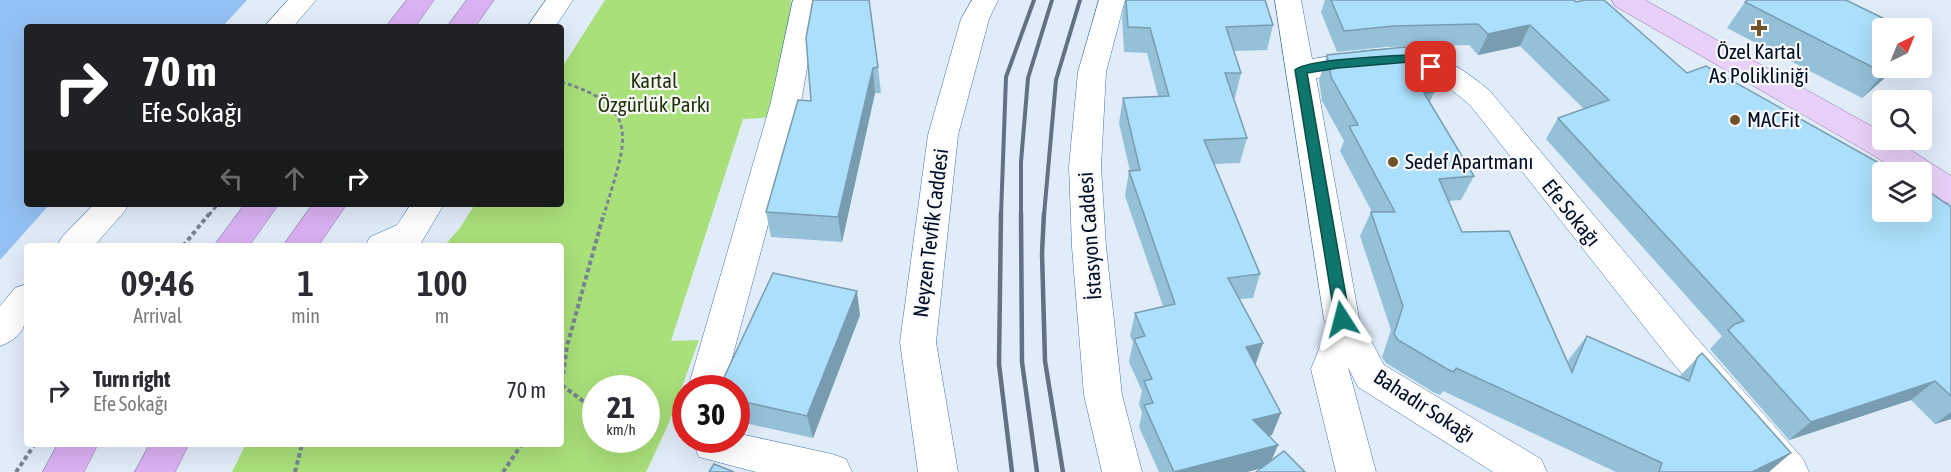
<!DOCTYPE html>
<html lang="en">
<head>
<meta charset="utf-8">
<style>
  body { margin:0; font-family:"Asap Condensed",sans-serif; background:#f7f7f7; color:#2b2b33; height:100vh; display:flex; flex-direction:column; font-size:22px; white-space:nowrap }
  * { box-sizing:border-box; margin:0 }
  p { font-size:20px; color:#7c7c81 }
  .icon { flex:none; width:33px; height:33px; fill:none; stroke:currentColor; stroke-width:2; stroke-linecap:round; stroke-linejoin:round }
  .map { position:relative; flex:1; overflow:hidden }
  .sheet { position:absolute; left:24px; top:243px; width:540px; height:204px; display:flex; flex-direction:column; background:#fff; border-radius:6px; box-shadow:0 6px 24px #0002 }
  .sheet>* { flex:none }
  .guide { position:absolute; left:24px; top:24px; width:540px; height:183px; border-radius:6px; box-shadow:0 6px 24px #0002; background:#202124; color:#fff; overflow:hidden }
  .needle { width:39px; rotate:43deg }
  .buttons { position:absolute; left:1872px; top:18px; display:grid; gap:12px }
  .buttons a { display:grid; place-items:center; width:60px; height:60px; border-radius:6px; background:#fff; box-shadow:0 6px 24px #0002; font-size:30px }
  .speed { position:absolute; left:582px; top:375px; display:flex; gap:12px; font-size:30px; font-weight:700; text-align:center }
  .speed>* { display:grid; place-content:center; width:78px; height:78px; border-radius:50%; background:#fff; box-shadow:0 6px 24px #0002; line-height:1 }
  .speed small { font-size:15px; font-weight:400 }
  .speed .limit { border:9px solid #d22; background:#fff; color:#111 }
  .pin { position:absolute; display:grid; place-items:center; width:51px; height:51px; color:#fff; margin:-26px; border-radius:12px; box-shadow:0 3px 9px #0006 }
  .me { position:absolute; width:66px; margin:-33px; rotate:351deg; stroke-linejoin:round; filter:drop-shadow(0 0 4px #0008) }
  .turn { display:flex; align-items:center; gap:21px; height:126px; padding:0 18px; font-size:27px }
  .turn .icon { width:78px; height:78px; stroke-width:2.5 }
  .turn b { display:block; font-size:42px; line-height:51px }
  .lanes { display:flex; align-items:center; height:57px; padding:0 18px; background:#0003; justify-content:center; gap:30px; direction:ltr }
  .lanes .off { opacity:.35 }
  .eta { display:flex; justify-content:space-evenly; align-items:center; height:102px; text-align:center }
  .eta b { font-size:36px; font-weight:600; line-height:42px }
  ul { padding:0; list-style:none }
  li { display:flex; align-items:center; gap:18px; height:90px; padding:0 18px }
  li div { flex:1 }
  li b { display:block; font-size:22px }
  li em { font-style:normal }
  .map>svg:first-child { display:block }
</style>
</head>
<body>
<div class="map">
<svg width="1951" height="472" viewBox="0 0 1951 472">
  <rect width="100%" height="100%" fill="#e1ecf9"/>
  <path fill="#a9e079" fill-rule="evenodd" d="M605 0H791L780 104 776 117 743 119 671 341 699 340 668 425 646 472H232L246 444H561V246H444L460 228 475 204H561V69ZM596 388H646V440H596Z"/>
  <polygon fill="#94c1f4" points="0,0 247,0 222,27 27,27 27,204 50,204 0,260"/>
  <g fill="none" stroke-linecap="round" stroke-linejoin="round">
    <defs>
      <g id="minor">
        <polygon points="288,0 316,0 293,27 264,27"/>
        <polygon points="546,0 573,0 555,27 527,27"/>
        <polygon points="793,0 819,0 801,102 724,388 688,388 771,102"/>
        <polygon points="972,0 998,0 989,19 958,135 936,342 958,472 918,472 900,342 928,135 961,19"/>
        <polygon points="1099,0 1125,0 1106,72 1101,166 1106,247 1122,395 1142,472 1102,472 1084,395 1072,247 1069,166 1078,72"/>
        <path d="M1275 0H1301L1312 59C1340 54 1381 47 1409 49 1436 50 1470 74 1490 91L1694 335 1803 459 1809 472H1765L1668 357 1470 105 1442 82 1407 68 1316 78 1359 318 1384 365 1541 459 1547 472H1493L1358 387 1348 367 1376 472H1336L1311 369 1321 344 1332 334 1324 319Z"/>
        <polygon points="94,204 129,204 124,212 94,246 57,246 62,237"/>
        <polygon points="411,204 444,204 421,243 414,246 365,246 370,237 397,225"/>
        <path d="M27 284C27 312 32 335 0 346V306L15 288Z"/>
        <polygon points="736,433 832,454 846,459 852,472 756,472 699,457 692,440 736,440"/>
      </g>
      <polygon id="major" points="1612,0 1645,0 1882,132 1882,140 1895,140 1951,176 1951,204 1940,200 1922,188 1922,172 1899,172 1873,155 1615,6"/>
      <g id="highway">
        <polygon points="407,0 434,0 415,27 386,27"/>
        <polygon points="467,0 494,0 475,27 447,27"/>
        <polygon points="245,204 279,204 249,246 214,246"/>
        <polygon points="313,204 347,204 318,246 283,246"/>
        <polygon points="58,444 98,444 84,472 43,472"/>
        <polygon points="150,444 189,444 175,472 135,472"/>
      </g>
    </defs>
    <use href="#minor" stroke="#3f75b0" stroke-width="1"/>
    <use href="#major" stroke="#8e78ab" stroke-width="1"/>
    <use href="#highway" stroke="#8e78ab" stroke-width="1"/>
    <g stroke="#778496" stroke-width="3" stroke-dasharray="4 3" stroke-linecap="butt">
      <path d="M561 82C648 107 623 147 604 215"/>
      <polyline points="209,215 218,204"/>
    </g>
    <g stroke="#778496" stroke-width="4" stroke-dasharray="4.5 3" stroke-linecap="butt">
      <polyline points="183,246 210,213"/>
      <polyline points="562,385 596,411"/>
      <polyline points="561,389 567,346 604,213"/>
      <polyline points="16,472 35,444"/>
      <polyline points="295,472 302,444"/>
      <polyline points="503,472 522,444"/>
    </g>
    <use href="#minor" fill="#fff" fill-rule="evenodd"/>
    <use href="#major" fill="#e9d0f8" fill-rule="evenodd"/>
    <use href="#highway" fill="#dab1f3" fill-rule="evenodd"/>
    <g stroke="#647183" stroke-width="4">
      <polyline points="1001,215 1006,77 1034,0"/>
      <polyline points="1021,215 1021,162 1028,78 1052,0"/>
      <polyline points="1044,215 1056,80 1080,0"/>
    </g>
    <g stroke="#647183" stroke-width="4.5">
      <polyline points="1001,213 999,364 1012,472"/>
      <polyline points="1021,213 1022,362 1037,472"/>
      <polyline points="1044,213 1042,253 1045,361 1063,472"/>
    </g>
  </g>
  <g fill="#94c0d8">
    <polygon points="813,0 878,67 881,93 875,93 842,242 771,237 766,212 811,101"/>
    <polygon points="1125,0 1265,0 1273,25 1267,50 1234,51 1241,73 1235,98 1233,98 1247,138 1240,163 1214,164 1260,274 1253,298 1240,299 1272,435 1269,436 1278,445 1271,461 1261,468 1247,472 1159,472 1139,427 1142,413 1139,404 1142,391 1129,362 1133,342 1130,336 1135,313 1163,306 1125,196 1129,171 1130,171 1119,123 1123,98 1158,96 1147,53 1124,52 1122,18"/>
    <polygon points="1325,0 1574,0 1687,73 1951,207 1951,419 1935,424 1911,400 1789,440 1710,349 1722,336 1546,139 1558,118 1584,109 1520,46 1478,55 1469,45 1386,47 1337,52 1321,12"/>
    <polygon points="1745,2 1896,68 1862,98 1727,28"/>
    <polygon points="1327,55 1434,92 1430,102 1474,176 1461,200 1448,201 1462,232 1568,363 1569,359 1587,336 1679,377 1697,358 1769,472 1616,472 1443,391 1440,395 1433,392 1386,363 1382,357 1391,330 1360,236 1371,212 1372,212 1340,151 1344,141 1322,101 1319,80"/>
    <polygon points="860,315 813,438 736,421 736,388"/>
  </g>
  <g fill="#789cb0">
    <polygon points="1530,25 1520,46 1478,55 1488,34"/>
    <polygon points="873,68 875,93 842,242 838,217"/>
    <polygon points="1890,68 1896,68 1862,98 1884,73"/>
    <polygon points="857,291 860,315 813,438 807,416"/>
    <polygon points="1263,343 1255,366 1246,347"/>
    <polygon points="1935,381 1911,400 1789,440 1811,422"/>
    <polygon points="1951,412 1951,419 1935,424"/>
    <polygon points="1281,413 1272,435 1245,441 1253,420"/>
    <polygon points="1278,445 1269,466 1247,472 1174,472"/>
    <polygon points="1791,453 1769,472 1752,472"/>
  </g>
  <g fill="#acdffb" stroke="#789cb0" stroke-width="1.5">
    <polygon points="813,0 869,0 878,67 873,68 838,217 766,212 798,100 811,101 806,38"/>
    <polygon points="1126,0 1265,0 1273,25 1226,27 1241,73 1225,73 1247,138 1204,140 1260,274 1228,278 1263,343 1246,347 1281,413 1253,420 1278,445 1174,472 1144,405 1153,403 1144,381 1152,379 1134,339 1145,336 1135,313 1175,304 1129,171 1140,170 1123,98 1169,96 1150,28 1128,27"/>
    <polygon points="1331,0 1574,0 1576,2 1585,0 1604,0 1687,73 1706,66 1895,172 1882,172 1882,212 1922,212 1922,187 1951,207 1951,396 1935,381 1811,422 1728,330 1735,324 1744,321 1558,118 1609,100 1530,25 1488,34 1478,24 1394,26 1344,31"/>
    <polygon points="1748,0 1846,0 1903,28 1882,28 1882,68 1890,68 1884,73 1745,2"/>
    <polygon points="1405,47 1434,92 1424,93 1474,176 1439,179 1462,232 1509,231 1572,372 1587,336 1689,381 1697,358 1702,353 1791,453 1752,472 1659,472 1662,463 1456,368 1454,372 1447,369 1398,340 1394,334 1403,306 1371,212 1395,212 1349,126 1358,125 1331,77 1327,55"/>
    <polygon points="773,273 857,291 807,416 736,400 736,388 719,388"/>
    <polygon points="1284,451 1305,472 1256,472"/>
    <polygon points="714,464 734,472 709,472"/>
  </g>
  <path fill="#0f766e" stroke="#0a4d48" stroke-width="1.5" d="M1410 55 1435 64 1437 67 1431 71 1409 62 1338 68 1307 73 1350 319 1347 323H1337L1335 319 1295 70C1306 59 1390 56 1410 55Z"/>
  <g fill="#725228" stroke="#f8f8f8" stroke-width="2">
    <path d="M1756 19h6v6h6v6h-6v6h-6v-6h-6v-6h6z"/>
    <circle cx="1735" cy="120" r="6"/>
    <circle cx="1393" cy="162" r="6"/>
  </g>
  <g text-anchor="middle" stroke-width="4.5" stroke-linejoin="round" paint-order="stroke">
    <g font-size="21" fill="#000f26" stroke="#f8f8f8" text-anchor="start">
      <text x="1759" y="59" text-anchor="middle">Özel Kartal<tspan x="1759" dy="24">As Polikliniği</tspan></text>
      <text x="1747" y="127">MACFit</text>
      <text x="1405" y="169">Sedef Apartmanı</text>
    </g>
    <g font-size="21" fill="#1f3409" stroke="#f8f8f8">
      <text x="654" y="88">Kartal<tspan x="654" dy="24">Özgürlük Parkı</tspan></text>
    </g>
    <g font-size="21" fill="#000f26" stroke="#f8f8f8">
      <text transform="translate(1571 213) rotate(51)" y="7">Efe Sokağı</text>
      <text transform="translate(931 233) rotate(-83)" y="7">Neyzen Tevfik Caddesi</text>
      <text transform="translate(1090 236) rotate(-94)" y="7">İstasyon Caddesi</text>
      <text transform="translate(1424 406) rotate(33)" y="7">Bahadır Sokağı</text>
    </g>
  </g>
</svg>
<div class="buttons">
<a><svg class="needle" viewBox="-14 -14 28 28"><path d="M0-13l5 13h-10z" fill="#e53935"/><path d="M0 13l5-13h-10z" fill="#7c7c81"/></svg></a>
<a><svg class="icon" aria-label="search" viewBox="0 0 24 24"><circle cx="10" cy="10" r="6"/><path d="M15 15l6 6"/></svg></a>
<a><svg class="icon" aria-label="layers" viewBox="0 0 24 24"><path d="M12 4l9 5-9 5-9-5zM3 14l9 5 9-5"/></svg></a>
</div>
<div class="speed"><div>21<small>km/h</small></div><div class="limit">30</div></div>
<div class="pin" style="left:1431px;top:67px;background:#d93025"><svg class="icon" aria-label="arrive" viewBox="0 0 24 24"><path d="M6 21V4h12l-3 4 3 4H6"/></svg></div>
<svg class="me" style="left:1342px;top:319px" viewBox="-20 -20 40 40"><path d="M0-17L14 15 0 8-14 15z" fill="#0f766e" stroke="#fff" stroke-width="4"/></svg>
<div class="guide">
<div class="turn"><svg class="icon" aria-label="right" viewBox="0 0 24 24"><path d="M7 20v-9h11M14 6l5 5-5 5"/></svg><div><b>70 m</b>Efe Sokağı</div></div>
<div class="lanes"><svg class="icon off" aria-label="left" viewBox="0 0 24 24"><path d="M17 20v-9H6M10 6l-5 5 5 5"/></svg><svg class="icon off" aria-label="ahead" viewBox="0 0 24 24"><path d="M12 20V5M6 11l6-6 6 6"/></svg><svg class="icon" aria-label="right" viewBox="0 0 24 24"><path d="M7 20v-9h11M14 6l5 5-5 5"/></svg></div>
</div>
<section class="sheet">
<div class="eta">
<div><b>09:46</b><p>Arrival</p></div>
<div><b>1</b><p>min</p></div>
<div><b>100</b><p>m</p></div>
</div>
<ul>
<li><svg class="icon" aria-label="right" viewBox="0 0 24 24"><path d="M7 20v-9h11M14 6l5 5-5 5"/></svg><div><b>Turn right</b><p>Efe Sokağı</p></div><em>70 m</em></li>
</ul>
</section>
</div>
</body>
</html>
